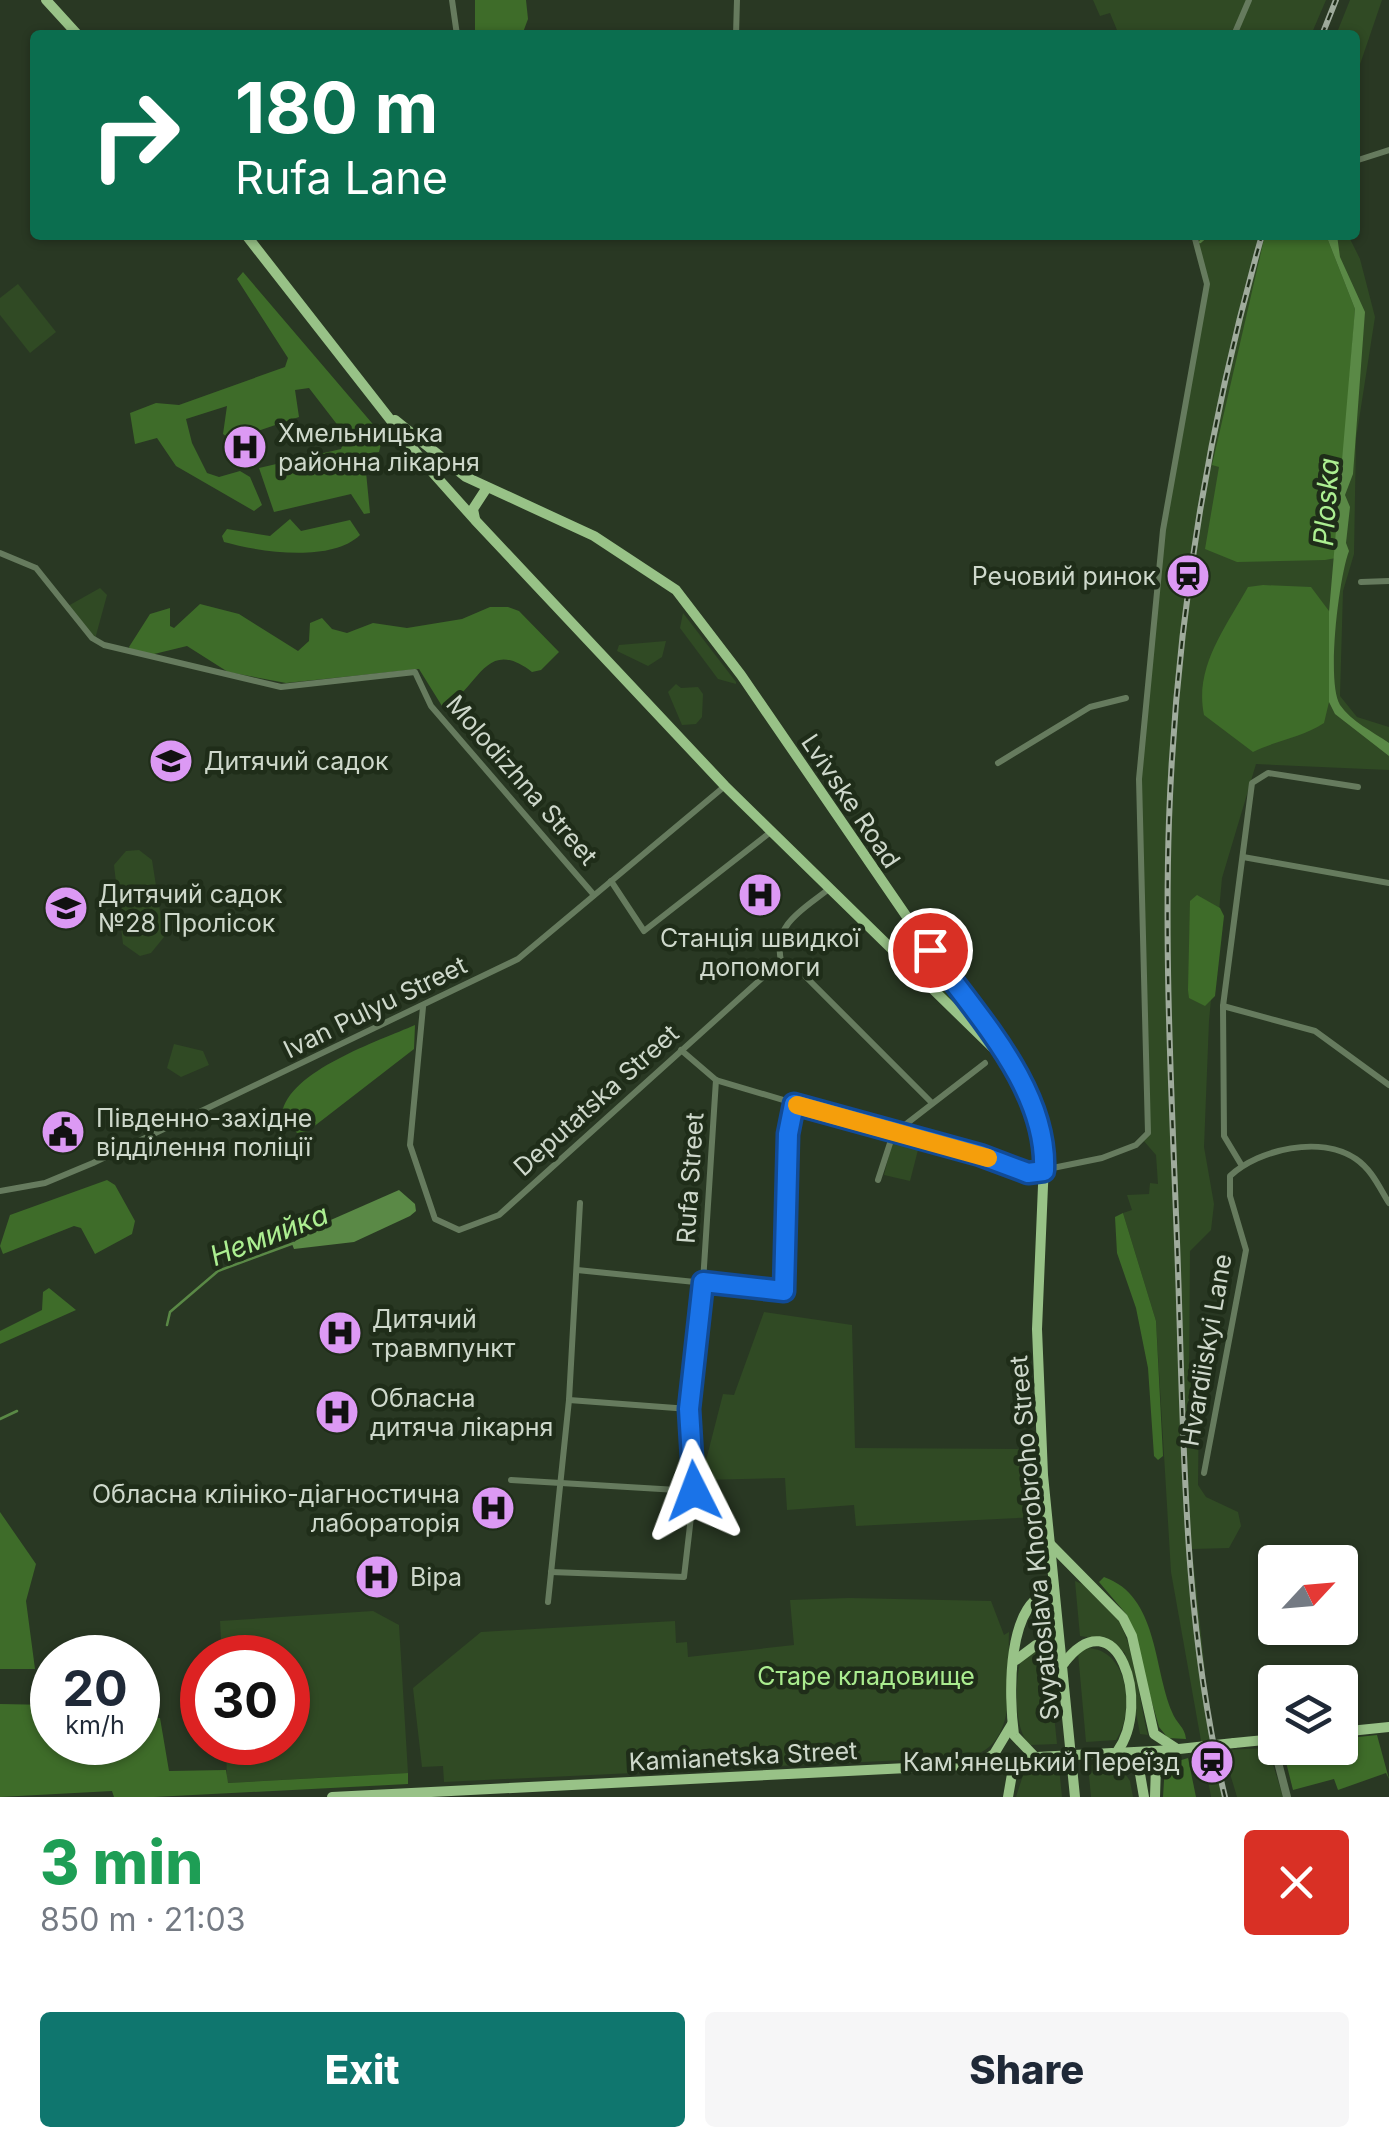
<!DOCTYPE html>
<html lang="en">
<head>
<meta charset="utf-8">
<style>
  body { margin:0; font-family:Inter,sans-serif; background:#f6f6f7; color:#1f2937; height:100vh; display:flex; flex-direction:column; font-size:38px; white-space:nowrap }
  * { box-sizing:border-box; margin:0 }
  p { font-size:32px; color:#747a83 }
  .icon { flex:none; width:55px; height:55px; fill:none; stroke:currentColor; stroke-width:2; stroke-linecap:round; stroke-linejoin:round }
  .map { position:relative; height:1797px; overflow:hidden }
  .details { display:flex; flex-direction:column; background:#fff; flex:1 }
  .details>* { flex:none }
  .guide { position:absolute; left:30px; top:30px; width:1330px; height:210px; border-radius:10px; box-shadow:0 2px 8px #0004; background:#0b6e4f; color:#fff; overflow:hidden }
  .needle { width:65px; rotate:64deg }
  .tools { position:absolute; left:1258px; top:1545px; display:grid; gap:20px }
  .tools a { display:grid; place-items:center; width:100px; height:100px; border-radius:10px; background:#fff; box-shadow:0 2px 8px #0004; font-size:50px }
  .speed { position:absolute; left:30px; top:1635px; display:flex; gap:20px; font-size:50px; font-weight:700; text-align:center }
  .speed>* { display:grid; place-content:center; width:130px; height:130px; border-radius:50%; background:#fff; box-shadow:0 2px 8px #0004; line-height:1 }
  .speed small { font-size:25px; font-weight:400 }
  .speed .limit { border:15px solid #d22; background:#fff; color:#111 }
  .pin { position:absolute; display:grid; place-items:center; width:85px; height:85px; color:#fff; margin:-42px; border:5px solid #fff; border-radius:50%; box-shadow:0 2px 10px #0007 }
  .me { position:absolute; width:110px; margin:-55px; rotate:357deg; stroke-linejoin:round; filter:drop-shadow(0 0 8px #0008) }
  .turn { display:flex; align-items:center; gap:35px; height:210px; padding:0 40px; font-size:45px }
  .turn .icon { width:130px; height:130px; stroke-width:2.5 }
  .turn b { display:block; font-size:70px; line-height:85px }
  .round { display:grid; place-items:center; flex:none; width:105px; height:105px; border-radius:10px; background:#f6f6f7 }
  .overview { display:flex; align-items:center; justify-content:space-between; height:170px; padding:0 40px }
  h1 { font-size:60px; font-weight:800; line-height:75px; color:#1e9e55 }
  .primary-button { display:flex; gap:20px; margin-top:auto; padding:20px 40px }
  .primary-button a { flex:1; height:115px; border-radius:10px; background:#0f766e; color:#fff; font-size:40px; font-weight:800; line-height:115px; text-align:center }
  .primary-button a+a { background:#f6f6f7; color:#1f2937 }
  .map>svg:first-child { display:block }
</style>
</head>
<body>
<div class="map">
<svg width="1389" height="1797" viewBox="0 0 1389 1797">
  <rect width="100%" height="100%" fill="#293823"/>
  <g fill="#304a24">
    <polygon points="1093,0 1326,0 1311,35 1119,35 1110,13 1100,16"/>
    <polygon points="1350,0 1382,0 1355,79 1355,35 1336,35"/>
    <polygon points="1194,235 1348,235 1360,259 1375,317 1356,439 1354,554 1343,591 1340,696 1357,717 1389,727 1389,770 1256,764 1222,878 1209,1021 1204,1147 1214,1204 1211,1230 1190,1251 1189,1377 1199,1400 1198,1485 1206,1497 1238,1512 1241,1526 1229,1548 1192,1549 1205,1671 1200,1672 1225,1797 1211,1797 1171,1572 1156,1321 1123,1213 1132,1210 1127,1195 1149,1194 1150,1183 1158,1184 1156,1155 1143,1140 1148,1133 1139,779 1157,576 1207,285"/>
    <polygon points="18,284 56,332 30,353 0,315 0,298"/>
    <polygon points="100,588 107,595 95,639 68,606"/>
    <polygon points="683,613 736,682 736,684 718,679 680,628"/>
    <polygon points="666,641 662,657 648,666 617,651 619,645"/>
    <polygon points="676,684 681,688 698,687 703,694 702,717 696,724 682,725 668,692"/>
    <polygon points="139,850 152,860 164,937 151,953 140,956 123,944 114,865 126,851"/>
    <polygon points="910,930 1011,1067 895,952"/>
    <polygon points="174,1044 203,1051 209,1065 181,1077 167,1068"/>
    <polygon points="893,1139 919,1146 910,1181 884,1175"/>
    <polygon points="764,1312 852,1325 855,1448 1032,1449 1037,1517 856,1526 854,1505 787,1510 785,1478 701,1480 723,1394 734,1395"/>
    <path d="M1075 1581C1136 1603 1134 1682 1148 1735L1140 1734 1125 1653 1107 1640 1080 1636Z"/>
    <path d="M849 1598 991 1601 1004 1635 1009 1632C1007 1674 1021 1746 968 1757L444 1782 443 1766 422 1767 413 1688 481 1632 675 1621 676 1643 687 1642 688 1657 794 1645 790 1600Z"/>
    <polygon points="373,1611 399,1625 408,1773 227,1783 226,1743 288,1742 288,1658 222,1657 220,1621"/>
    <path d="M1087 1648C1129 1649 1135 1712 1116 1740L1086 1742 1078 1653Z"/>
    <path d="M1035 1650 1048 1658 1057 1744 1030 1745C1013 1730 1015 1680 1021 1659Z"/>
    <polygon points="1268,1748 1283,1797 1237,1797 1223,1750"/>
    <polygon points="1118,1763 1130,1781 1133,1797 1091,1797 1088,1765"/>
    <polygon points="1059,1767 1062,1797 1016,1797 1024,1772"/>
  </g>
  <g fill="#3e6c29">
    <polygon points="475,0 526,0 528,19 522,35 475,35"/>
    <polygon points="1265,235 1326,235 1355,309 1336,558 1325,560 1237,562 1205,549 1219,467 1212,465"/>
    <polygon points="243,272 383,436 379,452 362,454 357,459 366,472 370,513 364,514 351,494 274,512 259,468 341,449 346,436 309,388 295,390 299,417 231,440 223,434 227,406 186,419 192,443 207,473 219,477 240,471 250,477 262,505 254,511 176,466 157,438 135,444 130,413 156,403 179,405 285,367 288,358 237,279"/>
    <path d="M290 519 301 531 350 520 360 535C331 563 260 552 224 542L222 536 227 529 270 536Z"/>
    <path d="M1263 585 1311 587 1329 611V702L1324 723C1301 738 1277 740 1253 752L1204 715C1194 667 1226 627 1248 587Z"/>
    <path d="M200 604 239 614 298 651 309 641 310 623 322 618 332 629 347 633 373 623 407 628 462 619 490 607H508L519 611 559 652 541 670 532 672C483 634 479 693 442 706L419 669 286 683 228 672 187 646 150 655 132 653 129 647 150 614 170 608V626L174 628Z"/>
    <polygon points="1197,895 1220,908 1224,916 1215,996 1205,1006 1189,998 1188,990 1190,901"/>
    <path d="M415 1025 414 1049 308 1131 297 1133 282 1114C288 1071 379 1041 415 1025Z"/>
    <polygon points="793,1138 796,1257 790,1264"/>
    <polygon points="107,1180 115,1185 135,1221 132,1234 95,1254 81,1228 74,1226 3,1254 0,1246 10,1215"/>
    <polygon points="1123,1213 1156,1321 1163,1456 1158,1460 1154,1456 1148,1368 1136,1308 1117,1253 1115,1217"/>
    <polygon points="49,1288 76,1310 0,1344 0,1331 42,1310 43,1292"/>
    <polygon points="0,1512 36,1564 26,1601 35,1669 0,1669"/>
    <path d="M1104 1577C1158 1596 1153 1666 1172 1712 1176 1723 1185 1727 1186 1739L1168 1738 1159 1727 1127 1615 1099 1582Z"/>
    <polygon points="0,1704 52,1705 52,1742 138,1742 138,1718 160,1718 169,1771 226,1770 228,1783 408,1773 408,1784 154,1797 114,1797 112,1791 0,1797"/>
    <polygon points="1377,1735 1389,1779 1386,1773 1338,1790 1334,1779 1293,1790 1285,1758 1290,1748 1340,1748 1340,1739"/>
    <polygon points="1188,1758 1196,1797 1163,1797 1165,1765"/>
  </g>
  <g fill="#5a8946">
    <path d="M1326 235H1337L1340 257 1365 312 1353 474 1345 495 1350 507 1346 543 1349 551C1339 577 1326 682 1340 705 1351 721 1373 732 1389 743V756L1335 714 1329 702V612L1355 309Z"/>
    <polygon points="399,1190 415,1204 416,1211 410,1216 354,1242 294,1249 292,1244 308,1230"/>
  </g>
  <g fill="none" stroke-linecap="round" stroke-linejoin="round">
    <g stroke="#5a8946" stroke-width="2.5">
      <polyline points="1200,242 1208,235"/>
      <polyline points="167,1325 170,1312 218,1271 294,1243"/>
      <polyline points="0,1419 17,1411"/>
    </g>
    <g stroke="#667b5e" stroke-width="6">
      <polyline points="452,0 457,35"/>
      <polyline points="736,35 737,0"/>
      <polyline points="1234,35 1249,0"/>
      <polyline points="1355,161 1389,150"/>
      <polyline points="0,553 36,568 92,638 104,645 281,687 415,672 431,706 594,895"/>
      <polyline points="1361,582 1389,581"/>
      <polyline points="998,763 1090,707 1126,698"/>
      <polyline points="1243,857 1389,883"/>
      <polyline points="611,881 644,931 772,831"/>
      <path d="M781 961C773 923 803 910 830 888"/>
      <polyline points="1223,1006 1315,1031 1389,1085"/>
      <polyline points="423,1007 410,1145 435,1219 459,1230 499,1215 781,961 803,974 931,1102"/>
      <polyline points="681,1050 716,1080 1028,1173 1102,1158 1136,1145 1148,1133 1139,779 1163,530 1207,284 1194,235"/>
      <polyline points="1242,1166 1224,1136 1223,1006 1252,783 1268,773 1358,787"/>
      <polyline points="878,1180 893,1134 985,1063"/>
      <polyline points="0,1191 45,1183 93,1163 518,959 725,786"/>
      <polyline points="577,1270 784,1291 788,1134 794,1105"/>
      <polyline points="569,1400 689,1409"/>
      <path d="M1204 1473 1246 1250 1230 1196V1176C1259 1149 1321 1135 1356 1159 1372 1170 1379 1187 1389 1203"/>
      <polyline points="511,1480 694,1491"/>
      <polyline points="551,1572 684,1577 694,1491 690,1389 703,1282 716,1080"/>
      <polyline points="548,1602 569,1400 580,1203"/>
    </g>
    <polyline stroke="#667b5e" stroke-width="8" points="1272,1739 1287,1797"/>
    <g stroke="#98c287" stroke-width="10">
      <polyline points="46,0 78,35"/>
      <polyline points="246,235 425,464 475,520 725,786 993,1048"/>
      <polyline points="395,420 466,477 594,536 676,590 741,675 1027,1092 1036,1115 1044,1162 1037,1329 1043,1475 1075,1797"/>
      <polyline points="475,519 473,509 486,489"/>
      <polyline points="895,952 909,936 909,923"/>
      <polyline points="1050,1544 1123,1618 1132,1636 1154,1734 1177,1749"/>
      <polyline points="1016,1660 1036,1645 1064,1663"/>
      <path d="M1064 1663C1116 1595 1153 1703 1117 1752"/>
      <polyline points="1340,1732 1389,1727"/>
      <polyline points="1234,1743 1275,1739"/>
      <polyline points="1115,1753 1173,1750"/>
      <polyline points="1123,1754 1139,1768 1144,1797"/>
      <path d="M1034 1756 1014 1735C1009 1698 1005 1598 1054 1591"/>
      <polyline points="983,1761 994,1754 1012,1724"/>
      <polyline points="332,1797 967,1765 1037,1757"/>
      <polyline points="1008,1797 1012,1774 1030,1760"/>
      <polyline points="1155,1797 1156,1765 1171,1752"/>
    </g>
    <defs>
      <g id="rail">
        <polyline points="1322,35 1336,0"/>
        <path d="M1225 1797C1183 1624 1184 1447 1178 1270 1173 1120 1164 970 1169 820 1176 622 1208 425 1262 235"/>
      </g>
    </defs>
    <use href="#rail" stroke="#9fab9c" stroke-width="6"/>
    <use href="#rail" stroke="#1f2d19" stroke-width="2.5" stroke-dasharray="8" stroke-linecap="butt"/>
    <g stroke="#98c287" stroke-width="10">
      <polyline points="1179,1749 1234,1743"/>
      <polyline points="1037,1757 1112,1753"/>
    </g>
  </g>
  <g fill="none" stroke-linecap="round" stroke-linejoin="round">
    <defs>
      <path id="route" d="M694 1491 689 1409 703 1282 784 1291 788 1134 794 1104 980 1155 1028 1173 1044 1171C1048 1088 975 1014 930 950"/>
    </defs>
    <use href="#route" stroke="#114b97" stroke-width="25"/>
    <use href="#route" stroke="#1a73e8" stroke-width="18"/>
    <polyline stroke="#f59e0b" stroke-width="18" points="797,1105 988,1158"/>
  </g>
  <defs>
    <symbol id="hospital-disc" viewBox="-11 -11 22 22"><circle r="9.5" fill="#dc99f4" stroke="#1f2d19"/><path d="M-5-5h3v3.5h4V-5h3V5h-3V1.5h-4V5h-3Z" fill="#111"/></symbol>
    <symbol id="station-disc" viewBox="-11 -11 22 22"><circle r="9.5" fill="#dc99f4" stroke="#1f2d19"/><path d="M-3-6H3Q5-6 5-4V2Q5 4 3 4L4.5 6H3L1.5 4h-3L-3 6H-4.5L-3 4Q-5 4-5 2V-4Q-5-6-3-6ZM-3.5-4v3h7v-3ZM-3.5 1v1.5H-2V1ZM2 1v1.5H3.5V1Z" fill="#111"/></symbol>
    <symbol id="school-disc" viewBox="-11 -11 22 22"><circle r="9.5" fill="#dc99f4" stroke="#1f2d19"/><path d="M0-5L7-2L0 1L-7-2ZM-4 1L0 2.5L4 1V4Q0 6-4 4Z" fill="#111"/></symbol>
    <symbol id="civic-disc" viewBox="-11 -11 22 22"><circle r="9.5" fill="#dc99f4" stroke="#1f2d19"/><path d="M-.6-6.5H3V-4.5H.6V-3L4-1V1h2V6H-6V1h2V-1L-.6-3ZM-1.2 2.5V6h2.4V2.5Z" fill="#111"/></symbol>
  </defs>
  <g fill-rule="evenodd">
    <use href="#hospital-disc" x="220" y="422" width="50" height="50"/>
    <use href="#station-disc" x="1163" y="551" width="50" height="50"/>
    <use href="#school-disc" x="146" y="736" width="50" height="50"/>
    <use href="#hospital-disc" x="735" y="870" width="50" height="50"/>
    <use href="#school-disc" x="41" y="883" width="50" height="50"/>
    <use href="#civic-disc" x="38" y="1107" width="50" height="50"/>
    <use href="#hospital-disc" x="315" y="1308" width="50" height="50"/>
    <use href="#hospital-disc" x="312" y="1387" width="50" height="50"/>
    <use href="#hospital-disc" x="468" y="1483" width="50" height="50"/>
    <use href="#hospital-disc" x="352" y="1552" width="50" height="50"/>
    <use href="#station-disc" x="1187" y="1737" width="50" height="50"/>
  </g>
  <g text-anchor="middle" stroke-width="9" stroke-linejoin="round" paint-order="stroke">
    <g font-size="25" fill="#ced8cb" stroke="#1f2d19" text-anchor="start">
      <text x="278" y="442">Хмельницька<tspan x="278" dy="29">районна лікарня</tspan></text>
      <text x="1156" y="585" text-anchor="end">Речовий ринок</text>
      <text x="204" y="770">Дитячий садок</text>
      <text x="98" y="903">Дитячий садок<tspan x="98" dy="29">№28 Пролісок</tspan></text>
      <text x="760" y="947" text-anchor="middle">Станція швидкої<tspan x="760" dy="29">допомоги</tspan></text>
      <text x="96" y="1127">Південно-західне<tspan x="96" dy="29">відділення поліції</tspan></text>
      <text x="372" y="1328">Дитячий<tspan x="372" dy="29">травмпункт</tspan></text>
      <text x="370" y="1407">Обласна<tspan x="370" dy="29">дитяча лікарня</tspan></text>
      <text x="460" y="1503" text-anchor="end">Обласна клініко-діагностична<tspan x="460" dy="29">лабораторія</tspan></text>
      <text x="410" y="1586">Віра</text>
      <text x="1180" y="1771" text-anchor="end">Кам'янецький Переїзд</text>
    </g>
    <g font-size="25" fill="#ced8cb" stroke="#1f2d19">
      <text transform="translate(522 780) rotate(49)" y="9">Molodizhna Street</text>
      <text transform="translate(851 801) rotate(56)" y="9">Lvivske Road</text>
      <text transform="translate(375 1007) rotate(-26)" y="9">Ivan Pulyu Street</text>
      <text transform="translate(596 1100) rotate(-42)" y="9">Deputatska Street</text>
      <text transform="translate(690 1178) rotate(-86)" y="9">Rufa Street</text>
      <text transform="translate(1206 1350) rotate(-80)" y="9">Hvardiiskyi Lane</text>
      <text transform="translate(1034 1538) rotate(-95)" y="9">Svyatoslava Khorobroho Street</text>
      <text transform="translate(743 1756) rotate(-3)" y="9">Kamianetska Street</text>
    </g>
    <g font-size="25" fill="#aaec8f" stroke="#1f2d19">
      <text x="866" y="1685">Старе кладовище</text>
    </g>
    <g font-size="28" font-style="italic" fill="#acef91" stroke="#1f2d19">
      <text transform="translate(1326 502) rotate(-86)" y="10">Ploska</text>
      <text transform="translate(269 1235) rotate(-21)" y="10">Немийка</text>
    </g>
  </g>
</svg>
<div class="tools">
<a><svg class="needle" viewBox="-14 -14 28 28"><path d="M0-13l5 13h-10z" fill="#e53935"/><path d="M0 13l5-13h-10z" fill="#747a83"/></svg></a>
<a><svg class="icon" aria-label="layers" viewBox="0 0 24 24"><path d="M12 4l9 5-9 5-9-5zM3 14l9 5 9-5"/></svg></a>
</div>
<div class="speed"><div>20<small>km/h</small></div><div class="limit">30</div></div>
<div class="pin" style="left:930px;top:950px;background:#d93025"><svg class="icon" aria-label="arrive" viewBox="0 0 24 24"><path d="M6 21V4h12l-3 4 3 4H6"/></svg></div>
<svg class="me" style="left:694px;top:1491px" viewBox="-20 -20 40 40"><path d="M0-17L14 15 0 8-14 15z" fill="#1a73e8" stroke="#fff" stroke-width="4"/></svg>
<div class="guide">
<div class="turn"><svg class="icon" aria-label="right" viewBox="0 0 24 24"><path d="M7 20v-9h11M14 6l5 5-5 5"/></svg><div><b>180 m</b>Rufa Lane</div></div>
</div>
</div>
<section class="details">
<div class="overview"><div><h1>3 min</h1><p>850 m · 21:03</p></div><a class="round" style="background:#d93025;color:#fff"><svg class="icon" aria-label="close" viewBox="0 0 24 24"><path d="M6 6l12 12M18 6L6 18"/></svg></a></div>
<div class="primary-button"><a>Exit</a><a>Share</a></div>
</section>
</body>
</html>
